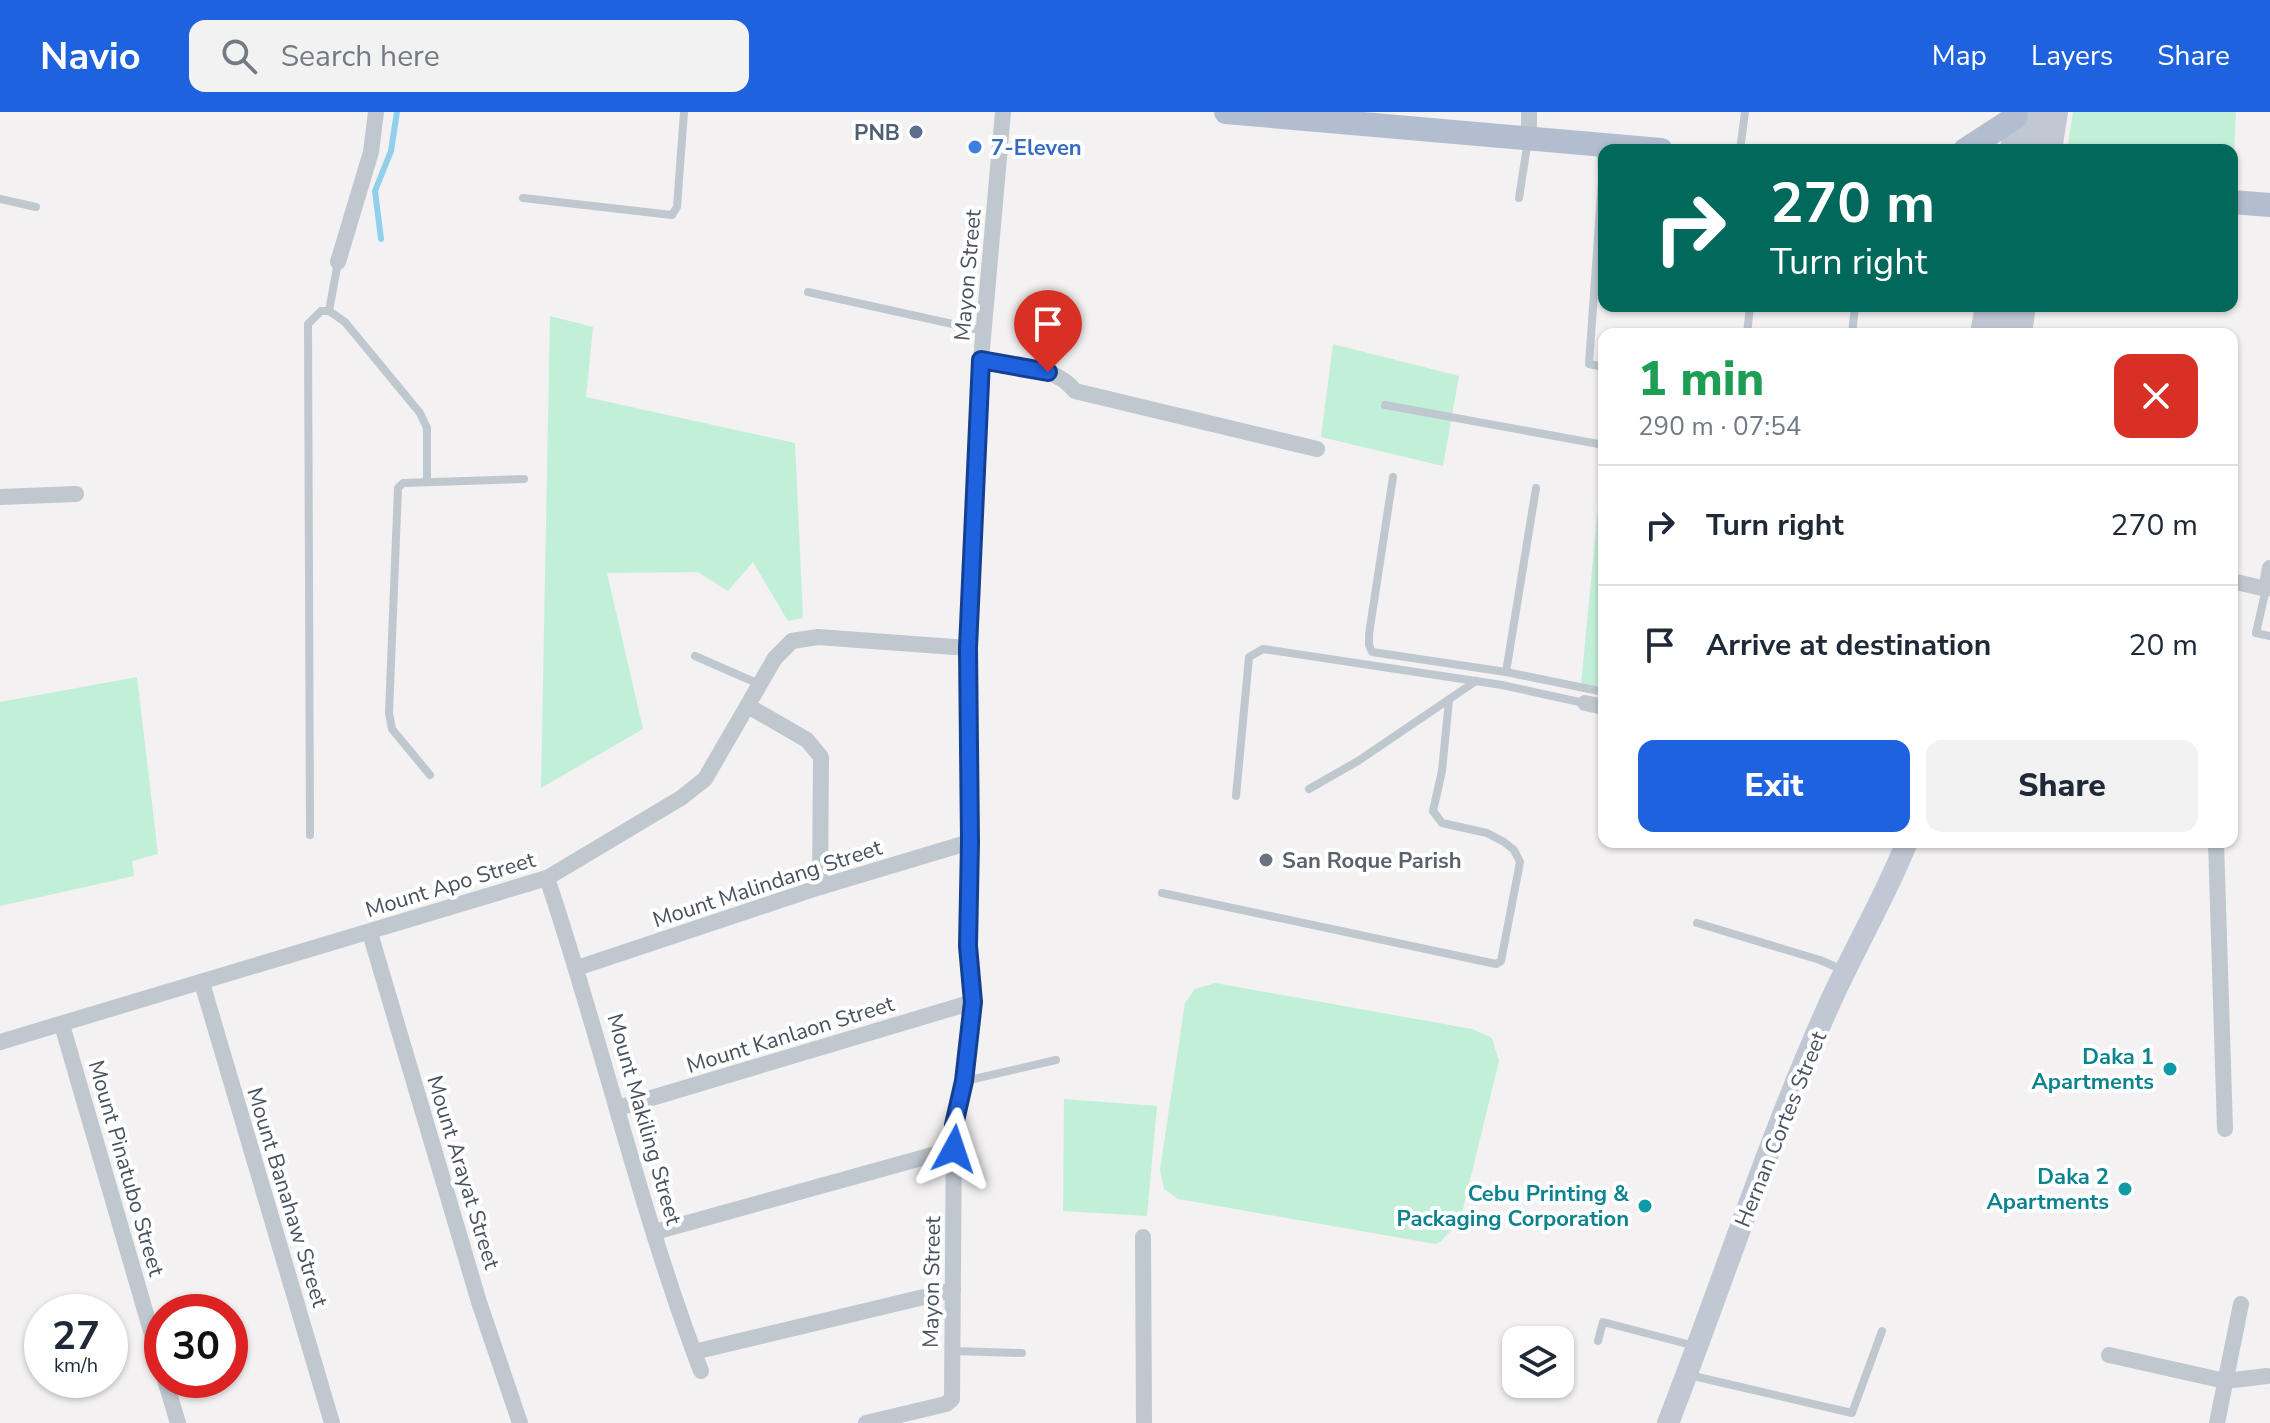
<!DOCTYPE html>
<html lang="en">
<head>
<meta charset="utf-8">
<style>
  body { margin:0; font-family:"Nunito Sans",sans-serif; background:#f2f2f3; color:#1f2937; height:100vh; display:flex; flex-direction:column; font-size:30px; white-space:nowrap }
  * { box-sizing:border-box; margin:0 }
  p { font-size:26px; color:#747a83 }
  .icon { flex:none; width:44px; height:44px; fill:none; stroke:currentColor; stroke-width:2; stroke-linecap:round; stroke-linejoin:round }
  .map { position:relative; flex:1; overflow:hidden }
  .drawer { position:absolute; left:1598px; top:216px; width:640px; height:520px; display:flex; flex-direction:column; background:#fff; border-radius:16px; box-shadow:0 2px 6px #0004 }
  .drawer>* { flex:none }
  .hud { position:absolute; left:1598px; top:32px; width:640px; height:168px; border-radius:16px; box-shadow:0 2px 6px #0004; background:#00695c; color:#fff; overflow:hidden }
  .buttons { position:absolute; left:1502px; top:1214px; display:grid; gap:16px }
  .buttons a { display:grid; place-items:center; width:72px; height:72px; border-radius:16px; background:#fff; box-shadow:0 2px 6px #0004; font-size:40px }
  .speed { position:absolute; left:24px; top:1182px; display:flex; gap:16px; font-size:40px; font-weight:700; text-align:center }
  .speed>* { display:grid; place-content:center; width:104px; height:104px; border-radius:50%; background:#fff; box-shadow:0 2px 6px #0004; line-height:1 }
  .speed small { font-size:20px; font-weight:400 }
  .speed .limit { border:12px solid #d22; background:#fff; color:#111 }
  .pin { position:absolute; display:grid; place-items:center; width:68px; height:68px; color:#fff; margin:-82px -34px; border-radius:50% 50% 50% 0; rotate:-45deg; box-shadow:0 0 8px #0007 }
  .pin .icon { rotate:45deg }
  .me { position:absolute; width:88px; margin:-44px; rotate:5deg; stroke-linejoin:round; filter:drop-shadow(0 0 6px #0008) }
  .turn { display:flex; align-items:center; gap:28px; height:168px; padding:0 40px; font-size:36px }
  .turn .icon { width:104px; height:104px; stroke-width:2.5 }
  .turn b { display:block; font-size:56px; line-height:68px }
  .round { display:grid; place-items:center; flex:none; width:84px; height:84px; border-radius:16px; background:#f2f2f3 }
  .summary { display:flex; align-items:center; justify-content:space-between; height:136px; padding:0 40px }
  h1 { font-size:48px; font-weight:800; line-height:60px; color:#1e9e55 }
  .cta { display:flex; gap:16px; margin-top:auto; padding:16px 40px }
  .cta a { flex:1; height:92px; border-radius:16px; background:#1f62e0; color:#fff; font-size:32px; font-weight:800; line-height:92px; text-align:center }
  .cta a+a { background:#f2f2f3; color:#1f2937 }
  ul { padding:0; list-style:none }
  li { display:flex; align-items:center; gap:24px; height:120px; padding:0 40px; border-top:2px solid #e0e1e3 }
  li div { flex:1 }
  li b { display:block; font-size:30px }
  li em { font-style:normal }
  header { display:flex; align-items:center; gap:48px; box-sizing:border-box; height:112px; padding:0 40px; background:#1f62e0; color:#fff }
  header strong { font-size:38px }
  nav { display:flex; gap:44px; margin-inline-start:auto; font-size:28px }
  .search { width:560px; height:72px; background:#f2f2f3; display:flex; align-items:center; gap:20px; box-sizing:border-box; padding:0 28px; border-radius:16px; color:#747a83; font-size:30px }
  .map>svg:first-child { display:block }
</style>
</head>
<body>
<header>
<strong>Navio</strong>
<div class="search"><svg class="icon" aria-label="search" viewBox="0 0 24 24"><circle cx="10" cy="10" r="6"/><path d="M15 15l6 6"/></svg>Search here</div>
<nav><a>Map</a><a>Layers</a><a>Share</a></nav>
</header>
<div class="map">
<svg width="2270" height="1311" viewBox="0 0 2270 1311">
  <rect width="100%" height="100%" fill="#f3f1f1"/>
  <g fill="#c2efd7">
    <polygon points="2073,0 2236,0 2233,63 2232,38 2067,38"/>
    <polygon points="550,204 593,215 586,285 795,331 803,506 788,509 753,450 728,479 698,460 607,461 643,617 541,676"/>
    <polygon points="1333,232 1459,264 1443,354 1321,325"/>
    <polygon points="1599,386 1604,387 1604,576 1581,572"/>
    <polygon points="137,565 158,742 132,749 134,764 0,794 0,590"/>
    <polygon points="1215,871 1472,917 1492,926 1499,949 1460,1109 1440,1130 1435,1132 1178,1087 1164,1077 1160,1058 1185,891 1195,877"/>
    <polygon points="1064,987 1157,994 1147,1104 1063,1099"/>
  </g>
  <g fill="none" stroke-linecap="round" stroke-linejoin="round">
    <polyline stroke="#90d0ea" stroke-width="6" points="381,127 375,79 391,39 397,0"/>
    <g stroke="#bfc7cf" stroke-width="8">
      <polyline points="1601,36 1602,68 1589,252 1604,255"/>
      <polyline points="1740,38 1745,0"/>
      <polyline points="523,86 672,103 677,95 684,0"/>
      <polyline points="1519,86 1528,28"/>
      <polyline points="0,87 36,95"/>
      <polyline points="808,180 984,219"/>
      <polyline points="329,199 345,210 420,301 427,316 427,369"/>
      <polyline points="1747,222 1750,194"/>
      <polyline points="1852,222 1855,194"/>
      <polyline points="1385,293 1604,333"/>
      <polyline points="1393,365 1369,522 1369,533 1372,540 1506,560 1604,580"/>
      <polyline points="2269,477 2266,477 2256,521 2270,524"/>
      <polyline points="695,544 759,572"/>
      <polyline points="1506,560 1536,376"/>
      <polyline points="430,663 392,617 389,601 398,376 403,371 524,367"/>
      <polyline points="1309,677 1358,649 1476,569"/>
      <polyline points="1236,684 1249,545 1263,537 1502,573 1584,591"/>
      <polyline points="310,723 308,212 321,199 329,199 338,150"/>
      <polyline points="1162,781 1496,852 1501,849 1520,750 1514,738 1504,730 1487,721 1442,711 1433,699 1442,659 1449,588"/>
      <polyline points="1697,811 1820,848 1845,859"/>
      <polyline points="965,969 1056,948"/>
      <polyline points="1598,1229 1603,1210 1695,1234"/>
      <polyline points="953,1239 1022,1241"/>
      <polyline points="1689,1263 1852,1301 1882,1219"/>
    </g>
    <g stroke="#bfc7cf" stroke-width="16">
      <polyline points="1529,0 1529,25"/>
      <polyline points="338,150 371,40 376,0"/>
      <path d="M981 248C1012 254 1055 253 1075 279L1317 337"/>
      <polyline points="0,385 76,382"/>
      <polyline points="2232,469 2266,477 2270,456"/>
      <polyline points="1585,591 1604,595"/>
      <polyline points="748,594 807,628 821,645 820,775"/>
      <polyline points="2216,730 2225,1017"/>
      <path d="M547 766C602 929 640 1100 701 1259"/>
      <polyline points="370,821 479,1190 520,1311"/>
      <polyline points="577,856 820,775 970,730"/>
      <polyline points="202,871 332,1311"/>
      <polyline points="62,913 162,1257"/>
      <polyline points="0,930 547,766 681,686 705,667 775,546 792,529 818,525 968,536"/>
      <polyline points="618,996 973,890"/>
      <polyline points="655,1120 954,1037"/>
      <polyline points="1143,1125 1144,1311"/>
      <polyline points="694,1240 953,1178"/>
      <polyline points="2109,1243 2225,1269 2267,1264"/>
      <polyline points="165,1268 178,1311"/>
      <polyline points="866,1311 946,1292 952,1287 954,1013 964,969 973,890 968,834 970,730 968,536 981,248 1003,0"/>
      <polyline points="2217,1311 2241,1192"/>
    </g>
    <g stroke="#c0c8d4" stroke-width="22">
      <polyline points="2011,38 2017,0"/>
      <polyline points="2031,38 2037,0"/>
      <polyline points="2051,38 2057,0"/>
      <polyline points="1981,222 1986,194"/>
      <polyline points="2001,222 2005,194"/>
      <polyline points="2021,222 2025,194"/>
      <path d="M1668 1311C1722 1173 1767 1031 1828 895 1853 839 1884 787 1907 730"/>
    </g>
    <g stroke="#b2becf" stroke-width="24">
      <polyline points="1226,0 1661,38"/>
      <polyline points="1965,38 2016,5"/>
      <polyline points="2232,90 2270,93"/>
    </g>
  </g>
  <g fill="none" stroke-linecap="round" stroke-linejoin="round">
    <defs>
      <polyline id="route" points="954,1037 954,1013 964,969 973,890 968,834 970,730 968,536 981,248 1048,260"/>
    </defs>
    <use href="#route" stroke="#144092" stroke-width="20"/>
    <use href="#route" stroke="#1f62e0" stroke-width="14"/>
  </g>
  <circle fill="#5c6f8a" stroke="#fff" stroke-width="3" cx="916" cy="20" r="8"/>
  <circle fill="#3f7fe0" stroke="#fff" stroke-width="3" cx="975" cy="35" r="8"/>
  <circle fill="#6b7280" stroke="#fff" stroke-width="3" cx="1266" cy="748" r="8"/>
  <g fill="#0f9aa8" stroke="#fff" stroke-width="3">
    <circle cx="2170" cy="957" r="8"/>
    <circle cx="2125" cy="1077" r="8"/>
    <circle cx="1645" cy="1094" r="8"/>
  </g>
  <g text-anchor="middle" stroke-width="8" stroke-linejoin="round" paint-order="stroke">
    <g font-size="22" font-weight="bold" fill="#4e5e75" stroke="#fff" text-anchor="end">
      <text x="900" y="28">PNB</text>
    </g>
    <g font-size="22" font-weight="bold" fill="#366cbe" stroke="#fff" text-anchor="start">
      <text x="991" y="43">7-Eleven</text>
    </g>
    <g font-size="22" fill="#49525e" stroke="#fff">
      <text transform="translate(967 163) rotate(-85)" y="8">Mayon Street</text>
      <text transform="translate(767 771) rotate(-18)" y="8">Mount Malindang Street</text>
      <text transform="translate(450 772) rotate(-17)" y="8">Mount Apo Street</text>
      <text transform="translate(790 922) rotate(-17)" y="8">Mount Kanlaon Street</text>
      <text transform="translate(645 1007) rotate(74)" y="8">Mount Makiling Street</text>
      <text transform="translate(1780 1017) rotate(-68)" y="8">Hernan Cortes Street</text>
      <text transform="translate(127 1056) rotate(74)" y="8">Mount Pinatubo Street</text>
      <text transform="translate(464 1060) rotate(73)" y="8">Mount Arayat Street</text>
      <text transform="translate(288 1085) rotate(73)" y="8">Mount Banahaw Street</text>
      <text transform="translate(931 1170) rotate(-89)" y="8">Mayon Street</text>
    </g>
    <g font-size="22" font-weight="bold" fill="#5b616d" stroke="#fff" text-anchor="start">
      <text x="1282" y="756">San Roque Parish</text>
    </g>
    <g font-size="22" font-weight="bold" fill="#0d838f" stroke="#fff" text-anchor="end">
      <text x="2154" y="952">Daka 1<tspan x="2154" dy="25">Apartments</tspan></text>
      <text x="2109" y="1072">Daka 2<tspan x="2109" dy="25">Apartments</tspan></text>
      <text x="1629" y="1089">Cebu Printing &amp;<tspan x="1629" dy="25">Packaging Corporation</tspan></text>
    </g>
  </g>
</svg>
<div class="buttons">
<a><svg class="icon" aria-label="layers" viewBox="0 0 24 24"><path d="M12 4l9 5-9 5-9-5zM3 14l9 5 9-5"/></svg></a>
</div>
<div class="speed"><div>27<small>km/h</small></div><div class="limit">30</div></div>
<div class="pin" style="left:1048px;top:260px;background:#d93025"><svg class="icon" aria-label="arrive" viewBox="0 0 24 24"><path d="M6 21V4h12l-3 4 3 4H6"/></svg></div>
<svg class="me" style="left:954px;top:1037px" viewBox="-20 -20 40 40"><path d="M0-17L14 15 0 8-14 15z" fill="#1f62e0" stroke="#fff" stroke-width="4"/></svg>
<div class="hud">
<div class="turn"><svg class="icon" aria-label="right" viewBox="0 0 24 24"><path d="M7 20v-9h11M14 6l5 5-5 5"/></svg><div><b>270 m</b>Turn right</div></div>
</div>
<section class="drawer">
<div class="summary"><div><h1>1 min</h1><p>290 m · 07:54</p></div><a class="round" style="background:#d93025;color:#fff"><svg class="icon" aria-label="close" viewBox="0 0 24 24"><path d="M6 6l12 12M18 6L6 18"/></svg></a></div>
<ul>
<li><svg class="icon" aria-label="right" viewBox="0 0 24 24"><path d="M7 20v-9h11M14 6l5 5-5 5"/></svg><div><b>Turn right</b></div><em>270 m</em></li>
<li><svg class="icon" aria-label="arrive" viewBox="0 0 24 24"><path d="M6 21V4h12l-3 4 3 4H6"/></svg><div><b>Arrive at destination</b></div><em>20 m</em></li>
</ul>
<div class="cta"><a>Exit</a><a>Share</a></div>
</section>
</div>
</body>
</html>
